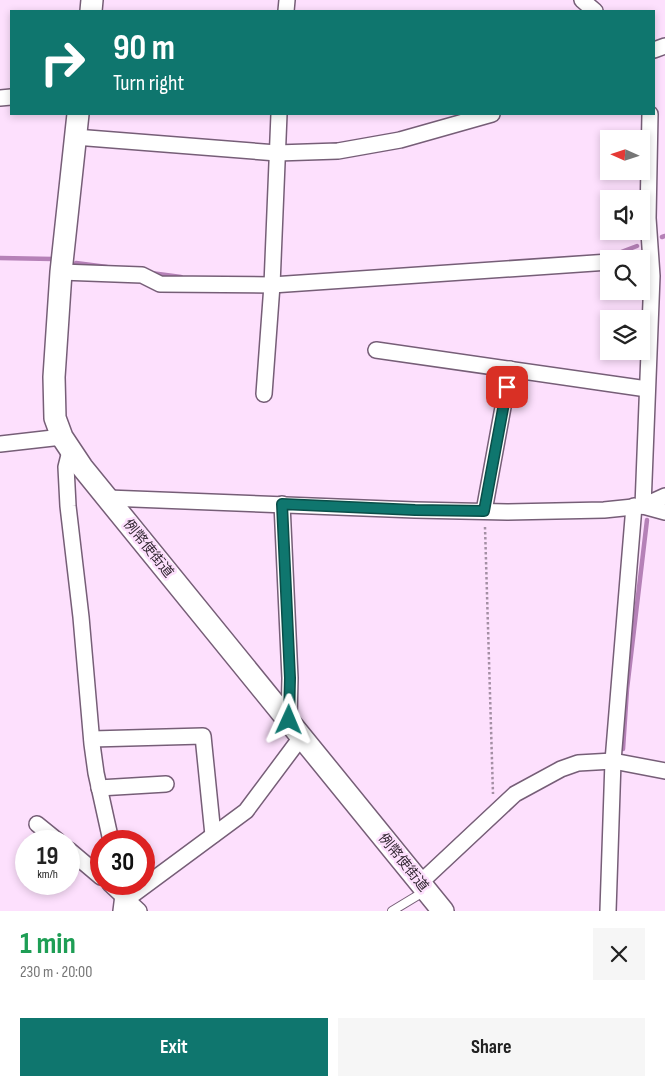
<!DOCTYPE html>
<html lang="en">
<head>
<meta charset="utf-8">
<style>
  body { margin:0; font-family:"Sofia Sans Condensed","Noto Sans JP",sans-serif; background:#f6f6f6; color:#222; height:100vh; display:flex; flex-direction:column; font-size:19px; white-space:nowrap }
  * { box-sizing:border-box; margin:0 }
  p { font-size:16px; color:#767676 }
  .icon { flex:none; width:28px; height:28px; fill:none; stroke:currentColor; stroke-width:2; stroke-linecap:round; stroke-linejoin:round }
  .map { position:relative; height:911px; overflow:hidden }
  .drawer { display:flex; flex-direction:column; background:#fff; flex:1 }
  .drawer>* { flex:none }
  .guide { position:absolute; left:10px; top:10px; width:645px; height:105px; border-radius:0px; box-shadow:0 2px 8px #0003; background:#0f766e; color:#fff; overflow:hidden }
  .needle { width:32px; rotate:273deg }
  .tools { position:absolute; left:600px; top:130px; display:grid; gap:10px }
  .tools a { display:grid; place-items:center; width:50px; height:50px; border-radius:0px; background:#fff; box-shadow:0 2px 8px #0003; font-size:25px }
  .speed { position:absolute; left:15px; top:830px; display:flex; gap:10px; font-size:25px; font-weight:700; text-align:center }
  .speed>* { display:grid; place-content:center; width:65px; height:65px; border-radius:50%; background:#fff; box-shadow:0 2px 8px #0003; line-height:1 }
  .speed small { font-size:12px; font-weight:400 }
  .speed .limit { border:8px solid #d22; background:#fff; color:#111 }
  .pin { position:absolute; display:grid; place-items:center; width:42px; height:42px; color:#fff; margin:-21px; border-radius:10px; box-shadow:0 2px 8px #0006 }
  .me { position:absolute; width:55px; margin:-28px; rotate:1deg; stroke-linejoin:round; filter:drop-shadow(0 0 4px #0008) }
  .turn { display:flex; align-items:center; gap:18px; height:105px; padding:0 20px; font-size:22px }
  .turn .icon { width:65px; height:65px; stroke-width:2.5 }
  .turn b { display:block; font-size:35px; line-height:42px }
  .round { display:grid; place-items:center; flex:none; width:52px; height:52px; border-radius:0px; background:#f6f6f6 }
  .summary { display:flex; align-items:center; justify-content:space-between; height:85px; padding:0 20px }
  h1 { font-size:30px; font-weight:700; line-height:38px; color:#1e9e55 }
  .button { display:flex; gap:10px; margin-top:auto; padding:10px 20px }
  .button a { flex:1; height:58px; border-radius:0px; background:#0f766e; color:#fff; font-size:20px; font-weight:700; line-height:58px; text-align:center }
  .button a+a { background:#f6f6f6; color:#222 }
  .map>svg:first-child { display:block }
</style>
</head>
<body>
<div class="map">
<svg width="665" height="911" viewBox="0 0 665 911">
  <rect width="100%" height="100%" fill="#fde0fd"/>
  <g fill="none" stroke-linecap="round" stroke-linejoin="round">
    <g stroke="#b581b7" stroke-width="4.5">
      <polyline points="662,237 665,236"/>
      <polyline points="608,257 637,246"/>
      <polyline points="0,258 53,259"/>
      <polyline points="76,263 107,267"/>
      <polyline points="151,273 181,277"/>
      <polyline points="623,749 627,689 647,520"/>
    </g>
    <defs>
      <polyline id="lane" points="392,911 425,891"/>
      <g id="street">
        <polyline points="582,0 595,11"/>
        <polyline points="286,11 287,0"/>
        <polyline points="654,50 665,46"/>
        <polyline points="0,98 11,97"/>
        <polyline points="75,137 277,153 338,151 400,140 492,114"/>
        <polyline points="61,272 142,275 160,284 272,285 609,262"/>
        <polyline points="376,350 647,389"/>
        <polyline points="264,394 272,285 279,114"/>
        <polyline points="0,444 62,437"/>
        <polyline points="70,451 66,467 68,506 81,617 92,744 96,773 111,841"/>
        <polyline points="108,498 415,510 507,512 604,510 643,506 665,496"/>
        <polyline points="282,504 290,678 289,720"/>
        <polyline points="643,506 652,276 648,218 650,114"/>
        <polyline points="643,506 665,512"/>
        <polyline points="484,511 510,369"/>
        <polyline points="92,739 203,736 213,835"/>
        <polyline points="99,788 166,784"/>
        <polyline points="37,824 58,841"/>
        <polyline points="69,850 101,877"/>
        <polyline points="421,882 515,794 561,769 578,763 613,761 665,771"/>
        <polyline points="110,884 139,911"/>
        <polyline points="127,899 246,811 302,736"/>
        <polyline points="121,911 123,895 122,888"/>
        <polyline points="608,911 613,761 634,506"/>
      </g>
      <g id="secondary">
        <polyline points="91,11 92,0"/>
        <polyline points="78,114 61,272 54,377 55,418 62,437 82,467 443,911"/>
      </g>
    </defs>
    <use href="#lane" stroke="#765e77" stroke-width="10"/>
    <use href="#street" stroke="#765e77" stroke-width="18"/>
    <use href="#secondary" stroke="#765e77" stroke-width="24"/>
    <polyline stroke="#a48fa4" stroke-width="2.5" stroke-dasharray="2.5 2.5" stroke-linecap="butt" points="485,527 493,794"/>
    <use href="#lane" stroke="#fff" stroke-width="8"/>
    <use href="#street" stroke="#fff" stroke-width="15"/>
    <use href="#secondary" stroke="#fff" stroke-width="21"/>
  </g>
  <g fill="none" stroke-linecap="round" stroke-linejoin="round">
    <defs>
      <polyline id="route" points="289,720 290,678 282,504 415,510 484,511 507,387"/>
    </defs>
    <use href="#route" stroke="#0a4d48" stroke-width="12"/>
    <use href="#route" stroke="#0f766e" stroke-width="9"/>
  </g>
  <g text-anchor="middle" stroke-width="5" stroke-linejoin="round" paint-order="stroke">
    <g font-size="14" fill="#302530" stroke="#fde0fd">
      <text transform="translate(149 548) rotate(51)" y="5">例幣使街道</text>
      <text transform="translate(404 862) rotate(51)" y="5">例幣使街道</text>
    </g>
  </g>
</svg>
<div class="tools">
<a><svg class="needle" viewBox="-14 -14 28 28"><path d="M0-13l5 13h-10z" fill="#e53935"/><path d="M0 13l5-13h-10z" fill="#767676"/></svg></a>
<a><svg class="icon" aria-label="sound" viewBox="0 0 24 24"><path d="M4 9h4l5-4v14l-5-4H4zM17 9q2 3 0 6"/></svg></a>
<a><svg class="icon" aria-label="search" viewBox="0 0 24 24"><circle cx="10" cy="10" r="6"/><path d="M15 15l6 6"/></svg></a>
<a><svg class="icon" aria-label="layers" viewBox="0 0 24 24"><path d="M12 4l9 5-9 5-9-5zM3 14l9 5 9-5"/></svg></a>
</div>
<div class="speed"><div>19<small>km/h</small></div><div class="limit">30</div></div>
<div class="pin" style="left:507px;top:387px;background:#d93025"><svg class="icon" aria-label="arrive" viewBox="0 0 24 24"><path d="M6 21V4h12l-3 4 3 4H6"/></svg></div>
<svg class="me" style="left:289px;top:720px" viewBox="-20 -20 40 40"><path d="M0-17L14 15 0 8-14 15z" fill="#0f766e" stroke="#fff" stroke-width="4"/></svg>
<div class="guide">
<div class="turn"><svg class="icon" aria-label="right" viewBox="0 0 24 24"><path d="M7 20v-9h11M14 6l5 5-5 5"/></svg><div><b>90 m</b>Turn right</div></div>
</div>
</div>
<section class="drawer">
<div class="summary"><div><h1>1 min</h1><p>230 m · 20:00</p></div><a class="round"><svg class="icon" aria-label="close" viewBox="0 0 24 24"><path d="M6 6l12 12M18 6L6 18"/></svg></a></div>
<div class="button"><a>Exit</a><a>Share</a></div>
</section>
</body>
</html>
